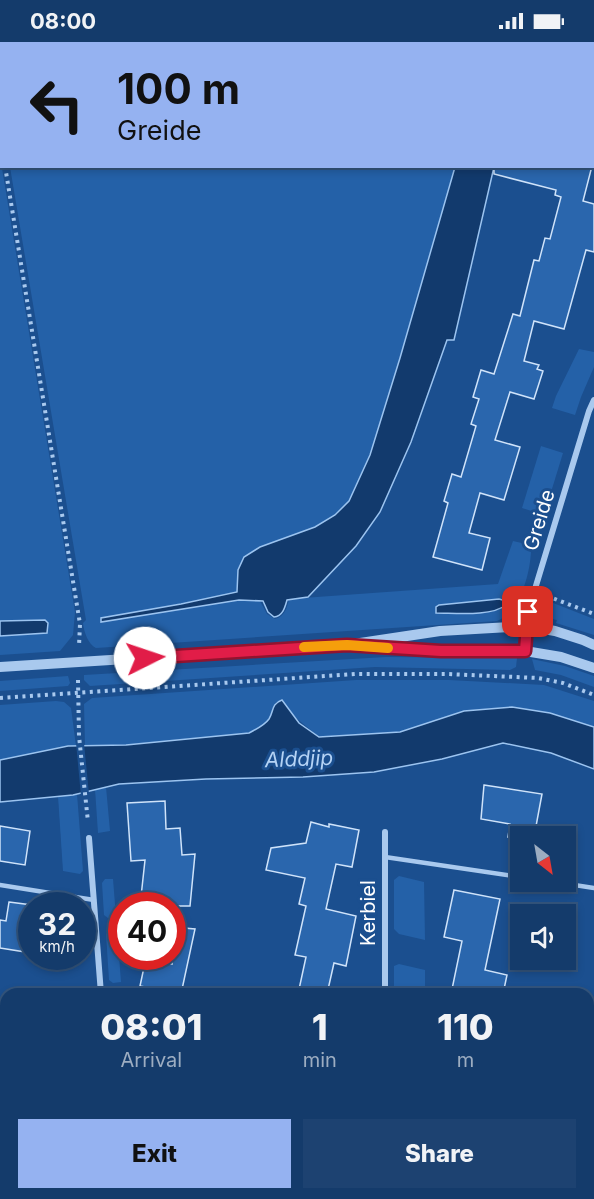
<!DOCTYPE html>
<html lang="en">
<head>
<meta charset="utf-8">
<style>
  body { margin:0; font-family:Inter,sans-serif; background:#1d4271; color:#f1f3f6; height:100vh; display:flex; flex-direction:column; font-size:22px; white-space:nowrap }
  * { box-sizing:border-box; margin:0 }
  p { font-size:20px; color:#9dadc1 }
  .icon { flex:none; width:33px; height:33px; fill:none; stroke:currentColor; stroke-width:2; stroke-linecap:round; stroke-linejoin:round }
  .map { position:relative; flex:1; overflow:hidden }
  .side { position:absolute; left:0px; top:946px; width:594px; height:212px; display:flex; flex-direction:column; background:#143b6b; border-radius:18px 18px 0 0; box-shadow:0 3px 9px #0003,0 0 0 2px #33557e }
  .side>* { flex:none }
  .top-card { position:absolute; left:0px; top:0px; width:594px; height:126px; box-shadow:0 3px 9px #0003,0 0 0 2px #33557e; background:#95b2f1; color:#111; overflow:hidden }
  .needle { width:39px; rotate:149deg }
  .buttons { position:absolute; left:510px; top:784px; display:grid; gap:12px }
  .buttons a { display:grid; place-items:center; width:66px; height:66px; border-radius:0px; background:#143b6b; box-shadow:0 3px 9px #0003,0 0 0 2px #33557e; font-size:30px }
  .speed { position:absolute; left:18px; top:850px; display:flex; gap:12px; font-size:30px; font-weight:700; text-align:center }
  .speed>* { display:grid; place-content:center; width:78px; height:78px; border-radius:50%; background:#143b6b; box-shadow:0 3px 9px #0003,0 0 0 2px #33557e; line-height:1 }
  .speed small { font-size:15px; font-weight:400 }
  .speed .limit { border:9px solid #d22; background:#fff; color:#111 }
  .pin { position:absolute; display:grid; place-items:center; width:51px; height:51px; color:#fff; margin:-26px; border-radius:12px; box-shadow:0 3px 9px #0006 }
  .me { position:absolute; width:66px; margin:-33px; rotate:86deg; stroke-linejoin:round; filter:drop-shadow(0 0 4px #0008) }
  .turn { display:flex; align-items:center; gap:21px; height:126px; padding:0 18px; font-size:27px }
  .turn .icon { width:78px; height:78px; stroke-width:2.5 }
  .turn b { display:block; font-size:42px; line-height:51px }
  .eta { display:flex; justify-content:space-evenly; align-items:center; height:102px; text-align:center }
  .eta b { font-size:36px; font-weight:800; line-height:42px }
  .button { display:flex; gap:12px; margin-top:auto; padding:12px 18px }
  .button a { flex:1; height:69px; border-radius:0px; background:#95b2f1; color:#111; font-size:24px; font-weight:800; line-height:69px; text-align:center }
  .button a+a { background:#1d4271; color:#f1f3f6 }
  .status { display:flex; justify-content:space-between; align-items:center; height:42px; padding:0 30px; background:#143b6b; direction:ltr }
  .status svg { height:16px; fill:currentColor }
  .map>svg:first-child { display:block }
</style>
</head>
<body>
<div class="status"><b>08:00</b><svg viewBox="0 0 49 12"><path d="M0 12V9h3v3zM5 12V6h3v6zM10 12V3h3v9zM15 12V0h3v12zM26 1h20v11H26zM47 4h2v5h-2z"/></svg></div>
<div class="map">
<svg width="594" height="1157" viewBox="0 0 594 1157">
  <rect width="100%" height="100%" fill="#1b4f8f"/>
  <g fill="#2461a8">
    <polygon points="0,0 471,0 471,1 2,2 1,72"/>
    <polygon points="0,114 75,570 73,593 60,609 0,613 0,594 47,591 48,581 45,578 0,579"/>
    <path d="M10 125H455L400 316 370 413 349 459 335 473 315 485 260 505 238 528V550L181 562 102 576 101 580 239 558 260 559 267 572 275 577C285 574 287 566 289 557L498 542 513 499 526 502 531 509C530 533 520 569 497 579L96 606C88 602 84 590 83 581L86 578Z"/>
    <polygon points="579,307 594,310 594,325 581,355 575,373 552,366 556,354"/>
    <polygon points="541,404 563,411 544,473 522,466"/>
    <path d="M543 557 594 577V593L556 581 557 578C548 577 541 566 543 557Z"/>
    <polygon points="386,615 517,616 516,625 510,628 375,625 90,644 84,638 84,633"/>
    <polygon points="532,617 565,624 594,634 594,645 561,633 535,628"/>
    <polygon points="68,634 70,641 68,644 0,649 0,639"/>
    <path d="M356 638H449L544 643 594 659V685L550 671 464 669 400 690 319 695 277 660C272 665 273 669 270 675 266 683 256 687 249 691L126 703 85 704 84 662 92 656Z"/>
    <polygon points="56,659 64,660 71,666 76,704 0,718 0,663"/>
    <polygon points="106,745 110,789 98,791 95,747"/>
    <polygon points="77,752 83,829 80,832 63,829 58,754"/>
    <polygon points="399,834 424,840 425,898 399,892 394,887 394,838"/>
    <polygon points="105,837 113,837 116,875 108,876 104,873 102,841"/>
    <polygon points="109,888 117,888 121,940 113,941 109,938 106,892"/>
    <polygon points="399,922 425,928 425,952 394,952 394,924"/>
  </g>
  <g fill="#123a6d" stroke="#9cc4f0" stroke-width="1.5">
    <path d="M455 125H494L454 298H447L411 400 380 470 356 504 308 555 287 558C285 565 283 574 274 575L268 570 263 559 239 558 101 580V576L181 562 237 550 238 528 244 515 260 505 315 485 335 473 349 459 370 413 400 316Z"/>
    <path d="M499 557 506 559V563C491 575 455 571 436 571V565L439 563Z"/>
    <polygon points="45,578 48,581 47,591 0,594 0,579"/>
    <path d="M282 658 299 681 319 695 400 690 464 669 512 665 550 671 594 685V727L551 711 503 701 442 717 374 730 303 735 206 737 119 742 73 753 0 760V718L68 704 126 703 249 691C256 687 264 684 269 677 274 669 271 662 282 658Z"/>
  </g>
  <g fill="#1b4f8f">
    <polygon points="76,701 84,701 89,752 81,754"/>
    <polygon points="57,915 78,915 79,928 58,930"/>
  </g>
  <g fill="#2a66ad" stroke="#cfe3fa" stroke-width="1.5">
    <polygon points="494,124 592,124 583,159 594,162 594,210 586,208 564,287 534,279 524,319 539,323 537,327 543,329 534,357 510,350 495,398 520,405 504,458 480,451 469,491 490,496 482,528 433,515 448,461 444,459 452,432 461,435 476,384 471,382 479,357 473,355 481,328 494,332 513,272 520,274 534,218 539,219 545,196 550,197 561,155 555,153 556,148 494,132"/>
    <polygon points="484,743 542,752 534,795 508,795 510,782 481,777"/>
    <polygon points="165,759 166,787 180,786 182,813 195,812 190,864 140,864 145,818 131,819 127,761"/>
    <polygon points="311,780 329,785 329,782 359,788 352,825 336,822 326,867 356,874 346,924 334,921 327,952 298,952 306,915 295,913 306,864 299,862 305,836 266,828 271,806 306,801"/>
    <polygon points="0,784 30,789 25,823 0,819"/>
    <polygon points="454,848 500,857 485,928 507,933 503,952 451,952 462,899 444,895"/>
    <polygon points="9,860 32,863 32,911 0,906 0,878 6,879"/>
    <polygon points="172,885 195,887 181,952 140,944 146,916 172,922"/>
  </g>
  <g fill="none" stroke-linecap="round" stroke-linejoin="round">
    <g stroke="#a9c9ee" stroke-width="4" stroke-dasharray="3 4.5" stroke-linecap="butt">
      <polyline points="0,94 2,103"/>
      <polyline points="5,124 80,582 79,604"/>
      <polyline points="547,554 594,572"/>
      <polyline points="78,638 79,694 88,780"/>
      <polyline points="0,656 356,632 447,632 538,636 563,641 594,653"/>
    </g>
    <g stroke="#a9c9ee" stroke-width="4.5">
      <polyline points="385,815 520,835"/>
      <polyline points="555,840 594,846"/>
      <polyline points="0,843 94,858"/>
    </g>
    <g stroke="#a9c9ee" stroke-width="6">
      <polyline points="525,609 528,570 589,369 594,358"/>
      <polyline points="89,796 101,952"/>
      <polyline points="385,952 385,790"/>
      <polyline points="69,1157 70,1152"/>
      <polyline points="354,1157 355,1152"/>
    </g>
    <g stroke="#a9c9ee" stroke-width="10">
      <polyline points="594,603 583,598 555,589 526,584 440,589 347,603 441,609 525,609 561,615 594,626"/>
      <polyline points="0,625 347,603"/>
    </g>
  </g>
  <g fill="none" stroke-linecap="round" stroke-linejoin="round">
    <defs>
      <polyline id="route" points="145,616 347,603 441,609 525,609 528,570"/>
    </defs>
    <use href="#route" stroke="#92132f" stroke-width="15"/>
    <use href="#route" stroke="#e11d48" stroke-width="10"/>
    <polyline stroke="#f59e0b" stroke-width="10" points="304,605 347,603 388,606"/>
  </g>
  <g text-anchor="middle" stroke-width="6" stroke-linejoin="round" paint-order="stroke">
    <g font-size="20" fill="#fff" stroke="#1b4f8f">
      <text transform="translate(539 478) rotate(-73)" y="7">Greide</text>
      <text transform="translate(368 871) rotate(-90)" y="7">Kerbiel</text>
    </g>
    <g font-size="21" font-style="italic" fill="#b5d3f5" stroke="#1b4f8f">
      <text transform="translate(299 717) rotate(-2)" y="7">Alddjip</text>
    </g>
  </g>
</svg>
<div class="buttons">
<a><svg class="needle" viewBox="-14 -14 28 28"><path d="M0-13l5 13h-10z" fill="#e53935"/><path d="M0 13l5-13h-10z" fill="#9dadc1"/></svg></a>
<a><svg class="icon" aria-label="sound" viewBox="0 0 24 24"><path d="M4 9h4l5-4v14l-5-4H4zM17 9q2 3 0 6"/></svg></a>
</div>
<div class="speed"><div>32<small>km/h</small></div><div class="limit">40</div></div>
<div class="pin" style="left:528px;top:570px;background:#d93025"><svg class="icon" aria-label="arrive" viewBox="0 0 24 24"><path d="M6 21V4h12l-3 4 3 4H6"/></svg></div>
<svg class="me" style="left:145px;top:616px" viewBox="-20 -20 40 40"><circle r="19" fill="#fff"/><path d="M0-13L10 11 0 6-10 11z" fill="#e11d48"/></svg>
<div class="top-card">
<div class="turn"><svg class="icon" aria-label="left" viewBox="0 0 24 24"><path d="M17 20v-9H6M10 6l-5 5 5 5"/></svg><div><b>100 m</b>Greide</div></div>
</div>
<section class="side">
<div class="eta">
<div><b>08:01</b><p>Arrival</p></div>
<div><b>1</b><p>min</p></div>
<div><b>110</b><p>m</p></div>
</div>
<div class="button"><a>Exit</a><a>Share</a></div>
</section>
</div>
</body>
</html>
